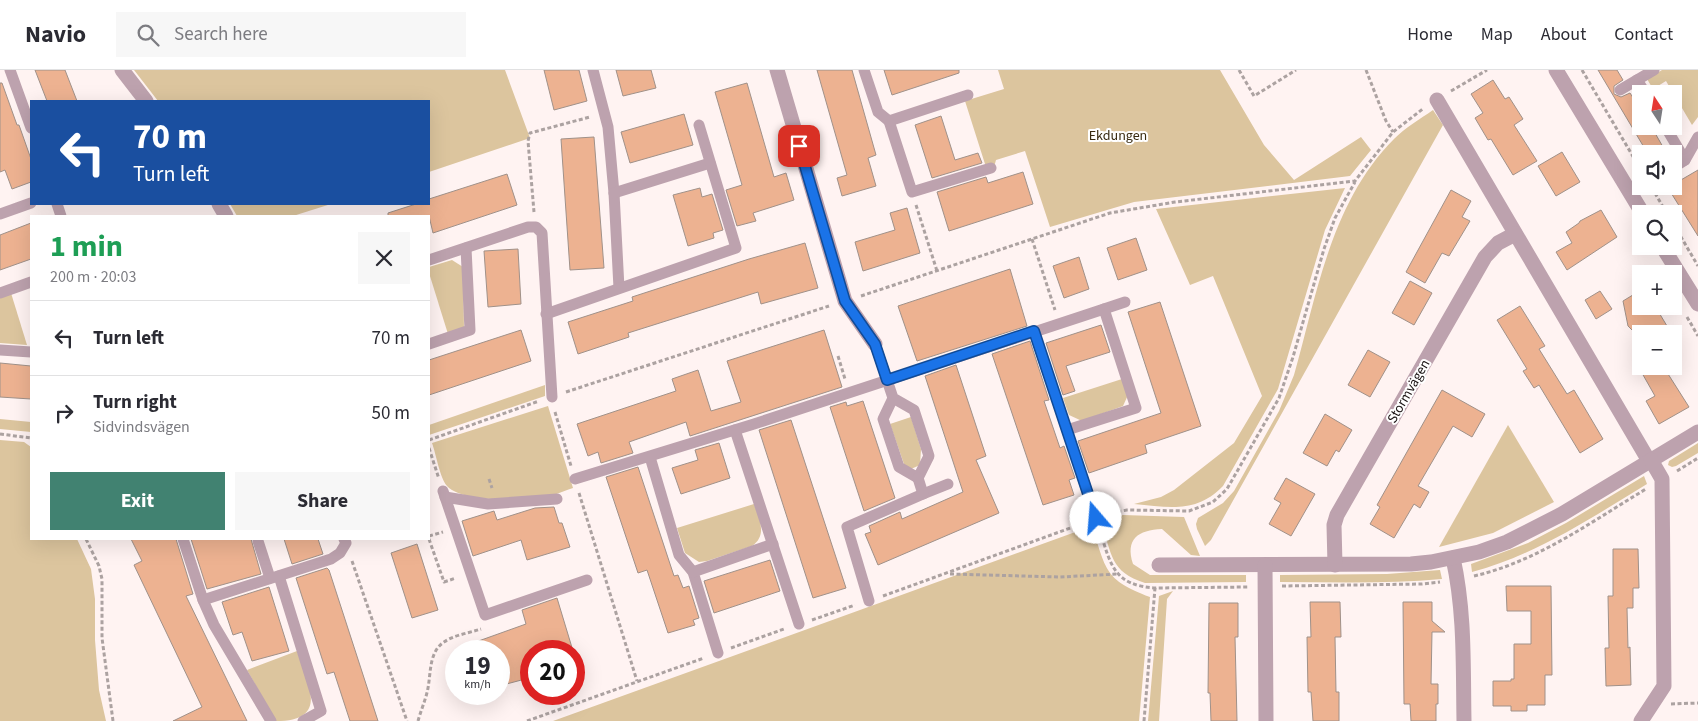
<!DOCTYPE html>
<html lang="en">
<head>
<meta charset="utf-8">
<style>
  body { margin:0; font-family:"Source Sans 3",sans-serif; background:#f7f7f7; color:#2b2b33; height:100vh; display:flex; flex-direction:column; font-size:19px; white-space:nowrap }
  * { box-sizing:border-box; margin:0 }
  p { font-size:16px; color:#7c7c81 }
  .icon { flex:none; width:28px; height:28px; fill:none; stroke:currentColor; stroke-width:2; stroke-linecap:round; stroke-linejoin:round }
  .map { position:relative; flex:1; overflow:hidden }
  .drawer { position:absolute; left:30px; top:145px; width:400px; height:325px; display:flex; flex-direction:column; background:#fff; border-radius:0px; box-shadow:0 5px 20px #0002 }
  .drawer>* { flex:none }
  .guide { position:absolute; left:30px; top:30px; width:400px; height:105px; border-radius:0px; box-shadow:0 5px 20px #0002; background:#1a4fa0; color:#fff; overflow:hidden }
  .needle { width:32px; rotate:348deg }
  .fabs { position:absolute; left:1632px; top:15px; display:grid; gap:10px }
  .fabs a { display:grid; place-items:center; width:50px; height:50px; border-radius:0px; background:#fff; box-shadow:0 5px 20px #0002; font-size:25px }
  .speed { position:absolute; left:445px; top:570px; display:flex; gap:10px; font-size:25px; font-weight:700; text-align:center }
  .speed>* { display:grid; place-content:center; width:65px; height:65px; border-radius:50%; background:#fff; box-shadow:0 5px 20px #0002; line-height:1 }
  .speed small { font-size:12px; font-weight:400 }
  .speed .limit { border:8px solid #d22; background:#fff; color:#111 }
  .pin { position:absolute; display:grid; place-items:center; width:42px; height:42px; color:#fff; margin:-21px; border-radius:10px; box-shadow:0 2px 8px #0006 }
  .me { position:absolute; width:55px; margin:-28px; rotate:342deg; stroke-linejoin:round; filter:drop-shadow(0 0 4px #0008) }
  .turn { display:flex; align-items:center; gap:18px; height:105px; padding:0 20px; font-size:22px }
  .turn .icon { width:65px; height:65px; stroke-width:2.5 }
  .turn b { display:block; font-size:35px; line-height:42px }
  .round { display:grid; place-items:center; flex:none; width:52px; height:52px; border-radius:0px; background:#f7f7f7 }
  .head { display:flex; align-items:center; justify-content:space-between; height:85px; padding:0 20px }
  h1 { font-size:30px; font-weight:700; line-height:38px; color:#1e9e55 }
  .action { display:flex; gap:10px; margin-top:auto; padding:10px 20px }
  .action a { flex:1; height:58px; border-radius:0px; background:#418271; color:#fff; font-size:20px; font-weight:700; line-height:58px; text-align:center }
  .action a+a { background:#f7f7f7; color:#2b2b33 }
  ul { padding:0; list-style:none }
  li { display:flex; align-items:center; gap:15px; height:75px; padding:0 20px; border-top:1px solid #e1e1e2 }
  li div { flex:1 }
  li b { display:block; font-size:19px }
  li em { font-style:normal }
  header { display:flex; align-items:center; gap:30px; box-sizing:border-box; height:70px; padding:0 25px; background:#fff; border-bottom:1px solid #e1e1e2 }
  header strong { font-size:24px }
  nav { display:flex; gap:28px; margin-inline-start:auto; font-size:18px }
  .search { width:350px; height:45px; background:#f7f7f7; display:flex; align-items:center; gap:12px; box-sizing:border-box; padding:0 18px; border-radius:0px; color:#7c7c81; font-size:19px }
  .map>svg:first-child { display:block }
</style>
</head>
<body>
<header>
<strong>Navio</strong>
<div class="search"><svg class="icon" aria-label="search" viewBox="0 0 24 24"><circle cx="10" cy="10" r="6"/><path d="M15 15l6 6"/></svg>Search here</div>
<nav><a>Home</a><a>Map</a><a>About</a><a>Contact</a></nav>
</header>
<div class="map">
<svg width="1698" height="651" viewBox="0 0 1698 651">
  <rect width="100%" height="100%" fill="#fff3f2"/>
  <g fill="#dcc59e">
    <polygon points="134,0 505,0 530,68 429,102 429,31 158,31"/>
    <polygon points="998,0 1220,0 1264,75 1294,110 1361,67 1371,80 1350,106 1134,132 1050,157 1025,81 996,90 994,97 985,94 965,31 1004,19"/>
    <polygon points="1662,0 1698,0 1698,47 1692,55 1666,11 1653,19 1647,9"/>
    <path d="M1433 40 1443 55 1211 470 1205 476 1197 459 1196 454 1198 448 1223 433 1234 421 1279 341 1294 305C1317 224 1331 132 1394 69 1405 58 1420 49 1433 40Z"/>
    <path d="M1345 118 1325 160 1278 319 1223 416C1196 444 1169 437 1134 434L1161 427 1174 420 1234 373 1262 326 1213 206 1190 215 1156 139Z"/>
    <polygon points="230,134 331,134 293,146 237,146"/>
    <polygon points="452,190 463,197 464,258 448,264 429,203 429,197"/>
    <polygon points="11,223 27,275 0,273 0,227"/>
    <polygon points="1122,309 1128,325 1123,336 1082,351 1069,345 1063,328"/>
    <polygon points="545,315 545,326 429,365 429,355"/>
    <path d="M548 336 573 418C561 422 548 428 536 429 516 430 461 432 447 416 440 408 436 384 432 373Z"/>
    <polygon points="911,347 921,379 920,395 911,399 904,394 890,354"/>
    <polygon points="0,349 31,352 31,362 0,359"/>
    <polygon points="1508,355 1554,432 1493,463 1439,477"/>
    <polygon points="0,370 24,372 31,377 31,469 77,469 91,499 95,529 95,570 99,620 106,651 0,651"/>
    <polygon points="1698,373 1698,383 1676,396 1672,397 1668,395 1669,391"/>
    <path d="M1644 406 1647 414C1591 448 1536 485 1472 502L1471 494 1528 473 1566 453Z"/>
    <path d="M754 434C759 448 768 465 752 476L707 491 699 492 685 483 677 458Z"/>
    <path d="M1123 445 1184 447 1200 486 1191 485 1162 459C1138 460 1125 469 1133 494L1150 505H1246V512L1145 513C1110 502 1112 484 1101 452Z"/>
    <path d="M1092 456C1106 499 1104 510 1150 527L1139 651H553Z"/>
    <path d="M1440 500 1442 509C1388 514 1334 512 1280 512V505L1387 504Z"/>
    <polygon points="1173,521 1167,529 1159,651 1148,651 1159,526"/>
    <path d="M297 581C308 614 330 651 276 651L247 600Z"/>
  </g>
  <g fill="#edb291" stroke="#a09189">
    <polygon points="35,0 65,0 77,31 47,31"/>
    <polygon points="544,0 579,0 587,31 554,40"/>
    <polygon points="616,0 651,0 656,18 623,26"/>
    <polygon points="817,0 852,0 876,85 868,88 876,116 842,126 837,108 847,105"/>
    <polygon points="884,0 959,0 959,3 892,25"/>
    <polygon points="1598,0 1617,0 1623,10 1614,16 1614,24 1621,27 1630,23 1641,40 1641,56 1651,56 1667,84 1648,84"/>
    <polygon points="1493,10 1505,29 1509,27 1523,49 1514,55 1537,91 1513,105 1491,69 1488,70 1475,48 1483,43 1471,24"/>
    <polygon points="0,13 2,13 17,55 19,55 31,89 31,112 12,119 5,100 0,102"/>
    <polygon points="747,13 774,107 786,103 794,130 753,143 756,151 737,156 726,120 742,115 715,22"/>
    <polygon points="684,44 693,75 630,93 621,62"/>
    <polygon points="941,46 955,90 978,83 982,93 932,108 915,55"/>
    <polygon points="594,67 604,198 570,200 561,69"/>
    <polygon points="1562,82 1580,112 1556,126 1538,96"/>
    <polygon points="1698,100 1698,166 1668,118 1674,116 1674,114"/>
    <polygon points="1023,102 1033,134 949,161 937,122 986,107 988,113"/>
    <polygon points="507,104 517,135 433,163 429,146 388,146 388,143 416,134 429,134 429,129"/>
    <polygon points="700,118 702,127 712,124 723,160 713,163 714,168 688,176 673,125"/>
    <polygon points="1451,120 1471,131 1462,147 1470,151 1449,186 1442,183 1425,213 1406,202"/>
    <polygon points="907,138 920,183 863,201 855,172 895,160 890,143"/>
    <polygon points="1601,140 1617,167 1567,200 1556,182 1572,173 1566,162 1579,153 1580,151"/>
    <polygon points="31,153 31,189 0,200 0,165"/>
    <polygon points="1136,168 1147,200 1118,210 1107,178"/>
    <polygon points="805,173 818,218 761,234 758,222 628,263 629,267 578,284 568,252 633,231 632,227 749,189"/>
    <polygon points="518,179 521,234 488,237 484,181"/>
    <polygon points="1079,187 1089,219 1064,228 1053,196"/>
    <polygon points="1010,199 1027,256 917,291 898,236"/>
    <polygon points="1410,211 1432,223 1414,255 1392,243"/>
    <polygon points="1641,220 1641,236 1655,236 1667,256 1654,264 1636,264 1628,256 1623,231"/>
    <polygon points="1600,221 1612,239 1596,249 1585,230"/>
    <polygon points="1160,232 1201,356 1145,375 1147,383 1089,403 1078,371 1161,343 1128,242"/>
    <polygon points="1520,236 1545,276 1539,279 1567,324 1574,320 1603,369 1580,383 1539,315 1534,318 1523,301 1527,299 1497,250"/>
    <polygon points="1101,255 1110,282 1066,296 1075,321 1063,325 1046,273"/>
    <polygon points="521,260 531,291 429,325 429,290"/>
    <polygon points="824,260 842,317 690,366 686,352 629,372 633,383 601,393 598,382 588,386 577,354 676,321 672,309 698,300 711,341 741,332 727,291"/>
    <polygon points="1030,271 1049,330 1044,331 1060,378 1064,376 1075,408 1069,410 1074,425 1043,435 992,284"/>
    <polygon points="1368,280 1390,292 1370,327 1348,315"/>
    <polygon points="0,293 31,296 31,329 0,327"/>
    <polygon points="956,295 986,386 976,390 999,443 878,495 865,464 871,462 869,456 900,442 902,449 963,422 925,306"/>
    <polygon points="1638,296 1663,296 1689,337 1659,354 1646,331 1655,326"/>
    <polygon points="1442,320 1485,344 1472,367 1453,356 1418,416 1429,422 1420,438 1414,434 1394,468 1370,454 1380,437 1377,435"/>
    <polygon points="863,331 895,428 864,441 830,337 846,332 847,336"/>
    <polygon points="1325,344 1352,360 1339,382 1336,380 1327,396 1303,383"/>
    <polygon points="791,350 846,518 813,528 759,360"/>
    <polygon points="719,373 730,408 681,424 672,398 698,390 695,380"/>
    <polygon points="638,397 674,506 678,505 683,518 689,516 699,548 693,550 695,555 668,563 647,500 638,503 606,407"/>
    <polygon points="1286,408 1315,424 1291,466 1269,454 1281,433 1274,429"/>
    <polygon points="554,437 559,453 562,453 570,477 527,490 521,470 473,486 462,451 494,441 497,450 535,438"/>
    <polygon points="131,469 176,469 193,524 186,526 247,651 173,651 202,637 134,495 142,491"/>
    <polygon points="191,469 251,469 261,504 207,519"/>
    <polygon points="284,469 318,469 323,484 292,494"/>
    <polygon points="417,474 438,540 412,548 391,483"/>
    <polygon points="1613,479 1638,479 1639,518 1633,518 1633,538 1627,538 1628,578 1630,577 1631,615 1606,616 1605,578 1609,578 1608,526 1613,526"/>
    <polygon points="770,490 780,521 714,543 704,511"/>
    <polygon points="327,498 329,500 378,651 350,651 334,602 327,604 296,508"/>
    <polygon points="1506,516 1551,516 1552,605 1545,605 1545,635 1527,635 1527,641 1511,641 1511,636 1493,636 1493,611 1511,611 1511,609 1514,609 1514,574 1531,574 1531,541 1507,541"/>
    <polygon points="269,517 289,581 252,591 242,562 233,565 222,532"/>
    <polygon points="557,528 573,581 531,581 531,606 529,608 499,616 499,581 459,581 459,578 526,554 522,540"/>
    <polygon points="1310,532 1340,532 1341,567 1335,567 1336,622 1339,622 1339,651 1313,651 1311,622 1308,622 1307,567 1311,567"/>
    <polygon points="1403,532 1432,532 1432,551 1445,562 1432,562 1431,614 1438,614 1438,634 1436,634 1436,651 1411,651 1410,634 1404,634"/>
    <polygon points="1209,533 1238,533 1238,567 1235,567 1237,651 1211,651 1210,623 1208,623"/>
  </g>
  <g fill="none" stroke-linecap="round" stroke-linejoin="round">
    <g stroke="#aca2a1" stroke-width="3" stroke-dasharray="4 2.5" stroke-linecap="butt">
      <polyline points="1239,0 1254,26 1296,0"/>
      <polyline points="1366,0 1386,51 1393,62"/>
      <polyline points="1582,0 1641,100"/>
      <polyline points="1451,21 1487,0"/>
      <polyline points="1655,123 1667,144"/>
      <polyline points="916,135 937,201"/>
      <polyline points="534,142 528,71 530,63 590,47"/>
      <polyline points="1674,155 1698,196"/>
      <polyline points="1634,159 1641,172"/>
      <polyline points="1032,169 1055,240"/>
      <polyline points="861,226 1110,143 1175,132 1355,111 1393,62 1424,38"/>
      <polyline points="1687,247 1698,266"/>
      <polyline points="838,286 845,309"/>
      <polyline points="566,322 829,236"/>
      <polyline points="555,342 571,396"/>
      <polyline points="0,364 31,368"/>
      <polyline points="429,370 539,331"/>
      <polyline points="429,378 439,409"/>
      <polyline points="1677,401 1698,388"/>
      <polyline points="489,409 492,418"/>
      <polyline points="579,423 637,611"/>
      <polyline points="1111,443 1127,440 1189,441 1213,432 1227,419 1279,328 1293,287 1324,179 1335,148 1355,112"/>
      <path d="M1100 461C1111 496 1114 515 1155 518L1248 517"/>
      <polyline points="429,466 443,462"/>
      <polyline points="86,469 99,496 102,509 102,568 113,651"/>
      <polyline points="429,469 444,512 456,508"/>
      <polyline points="352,491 407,651"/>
      <polyline points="950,504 1060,507 1118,504"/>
      <path d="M1474 506C1536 492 1591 452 1646 419"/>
      <polyline points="1282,516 1422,514 1440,512"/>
      <polyline points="883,526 1084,453"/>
      <polyline points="812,550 855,535"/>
      <polyline points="731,578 784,559"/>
      <polyline points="1671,634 1698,633"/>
      <path d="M418 651C421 640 426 629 428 618 431 602 429 582 444 572 454 565 469 563 481 559"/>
      <polyline points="527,651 704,588"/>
      <polyline points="1144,651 1155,518"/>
    </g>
    <g stroke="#bda2ae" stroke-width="11">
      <polyline points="10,0 31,58"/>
      <polyline points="593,0 608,57 614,123 619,218"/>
      <polyline points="864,0 878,42 889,51 912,122 991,98"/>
      <polyline points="1637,10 1646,24"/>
      <polyline points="1620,20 1654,0"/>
      <polyline points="889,51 968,25"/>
      <polyline points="1665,56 1685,90 1674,97"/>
      <polyline points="1685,90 1698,67"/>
      <polyline points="614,123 710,93"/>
      <polyline points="1630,123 1641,116"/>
      <polyline points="57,134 61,146"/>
      <polyline points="0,144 31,133"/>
      <polyline points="429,190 528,157 536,157 542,163 552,327"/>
      <polyline points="0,223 31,212"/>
      <polyline points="1104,239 1125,232"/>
      <polyline points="546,244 736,178 699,55"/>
      <polyline points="1034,261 1096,448"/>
      <polyline points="429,274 470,260 466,178"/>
      <polyline points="875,274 893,328 883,349 899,397 918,408 929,386 914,340 893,328"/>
      <polyline points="0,280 31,282"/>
      <polyline points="735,360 799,554"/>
      <polyline points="650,387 679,485 693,502 718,583"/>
      <polyline points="575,409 754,354 1104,239 1136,338 1067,360"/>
      <polyline points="443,421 485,545 587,510"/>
      <polyline points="923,424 948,414"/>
      <polyline points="445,427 488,434 557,429"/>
      <polyline points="183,469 203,530"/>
      <polyline points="258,471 270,508"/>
      <polyline points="693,502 773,474"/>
      <polyline points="279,506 321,641 303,651"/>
      <polyline points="869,531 847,457 923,424 918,408"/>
      <polyline points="271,651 214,555 203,530 331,489 340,483 346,473 344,469"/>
    </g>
    <g stroke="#bda2ae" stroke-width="15">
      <polyline points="122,0 146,31"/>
      <polyline points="777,0 845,231 875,274"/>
      <polyline points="1556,0 1643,144"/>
      <polyline points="1437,30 1649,391"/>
      <polyline points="219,134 226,146"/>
      <polyline points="1662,176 1698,234"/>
      <path d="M1453 488C1465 542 1463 596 1464 651"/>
      <polyline points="1159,495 1411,494 1431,492 1479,482 1507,472 1562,444 1698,362"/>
      <polyline points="1265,495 1266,651"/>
      <polyline points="1335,495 1334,455 1337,445 1485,187 1498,173 1515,164"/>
      <polyline points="1641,651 1664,616 1662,409 1651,390"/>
    </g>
  </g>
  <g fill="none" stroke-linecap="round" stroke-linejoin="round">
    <defs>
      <polyline id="route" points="799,76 845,231 875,274 887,310 1034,261 1096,448"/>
    </defs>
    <use href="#route" stroke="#114b97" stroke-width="12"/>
    <use href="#route" stroke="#1a73e8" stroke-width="9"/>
  </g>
  <g text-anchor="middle" stroke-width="4" stroke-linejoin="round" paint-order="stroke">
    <g font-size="14" fill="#382a10" stroke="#fff">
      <text x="1118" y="70">Ekdungen</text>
    </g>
    <g font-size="14" fill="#181111" stroke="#fff">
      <text transform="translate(1408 321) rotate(-60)" y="5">Stormvägen</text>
    </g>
  </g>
</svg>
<div class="fabs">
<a><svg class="needle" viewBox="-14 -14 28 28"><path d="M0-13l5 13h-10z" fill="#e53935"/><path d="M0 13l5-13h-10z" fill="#7c7c81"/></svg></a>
<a><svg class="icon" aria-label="sound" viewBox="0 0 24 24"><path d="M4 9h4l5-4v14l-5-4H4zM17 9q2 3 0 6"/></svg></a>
<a><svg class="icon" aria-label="search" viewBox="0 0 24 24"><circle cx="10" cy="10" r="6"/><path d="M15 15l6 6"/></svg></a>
<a>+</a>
<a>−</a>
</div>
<div class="speed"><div>19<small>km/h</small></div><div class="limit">20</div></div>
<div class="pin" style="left:799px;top:76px;background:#d93025"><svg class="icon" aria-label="arrive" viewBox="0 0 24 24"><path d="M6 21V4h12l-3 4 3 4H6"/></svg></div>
<svg class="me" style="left:1096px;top:448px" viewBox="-20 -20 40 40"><circle r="19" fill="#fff"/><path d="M0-13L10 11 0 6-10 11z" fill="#1a73e8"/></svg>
<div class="guide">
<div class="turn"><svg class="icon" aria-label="left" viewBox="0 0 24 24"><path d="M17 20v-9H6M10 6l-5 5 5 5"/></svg><div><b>70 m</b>Turn left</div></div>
</div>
<section class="drawer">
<div class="head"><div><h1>1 min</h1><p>200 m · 20:03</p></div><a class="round"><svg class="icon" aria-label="close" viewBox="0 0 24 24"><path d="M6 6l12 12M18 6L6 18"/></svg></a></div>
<ul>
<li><svg class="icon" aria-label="left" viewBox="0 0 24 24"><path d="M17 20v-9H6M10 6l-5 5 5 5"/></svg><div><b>Turn left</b></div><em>70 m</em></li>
<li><svg class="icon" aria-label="right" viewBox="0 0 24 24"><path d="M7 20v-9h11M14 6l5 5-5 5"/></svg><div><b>Turn right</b><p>Sidvindsvägen</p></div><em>50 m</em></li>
</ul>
<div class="action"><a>Exit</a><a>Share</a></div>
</section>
</div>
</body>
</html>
